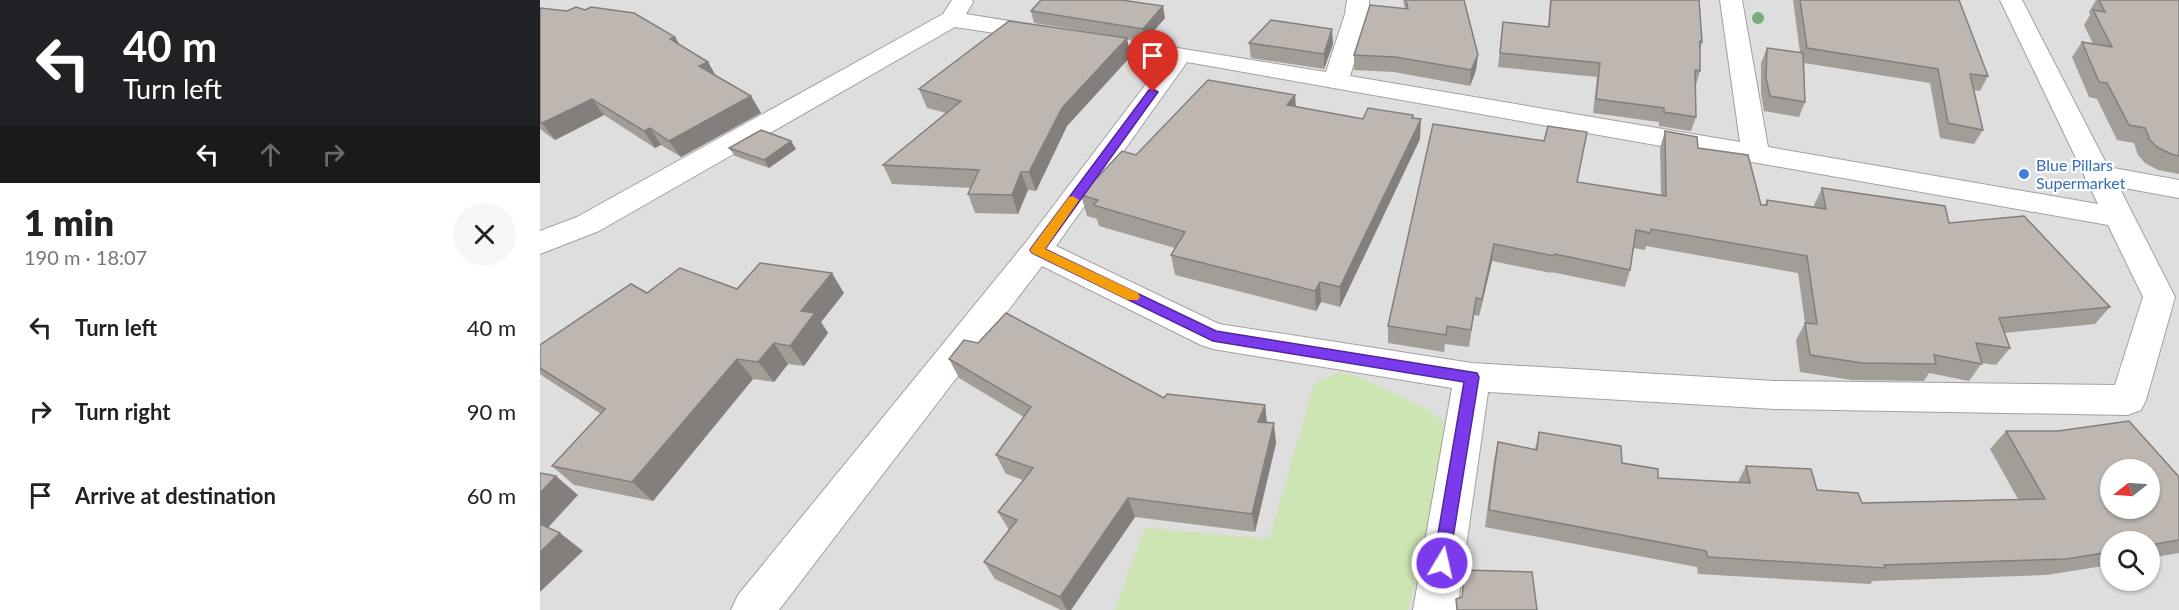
<!DOCTYPE html>
<html lang="en">
<head>
<meta charset="utf-8">
<style>
  body { margin:0; font-family:Lato,sans-serif; background:#f6f6f6; color:#222; height:100vh; display:flex; flex-direction:column; font-size:22px; white-space:nowrap }
  * { box-sizing:border-box; margin:0 }
  p { font-size:20px; color:#767676 }
  .icon { flex:none; width:33px; height:33px; fill:none; stroke:currentColor; stroke-width:2; stroke-linecap:round; stroke-linejoin:round }
  .map { position:relative; flex:1; overflow:hidden }
  .details { display:flex; flex-direction:column; background:#fff; width:540px }
  .details>* { flex:none }
  .guide { background:#202124; color:#fff; overflow:hidden }
  .needle { width:39px; rotate:253deg }
  .fabs { position:absolute; left:1560px; top:459px; display:grid; gap:12px }
  .fabs a { display:grid; place-items:center; width:60px; height:60px; border-radius:50%; background:#fff; box-shadow:0 2px 4px #0004; font-size:30px }
  .pin { position:absolute; display:grid; place-items:center; width:51px; height:51px; color:#fff; margin:-62px -26px; border-radius:50% 50% 50% 0; rotate:-45deg; box-shadow:0 0 6px #0007 }
  .pin .icon { rotate:45deg }
  .me { position:absolute; width:66px; margin:-33px; rotate:9deg; stroke-linejoin:round; filter:drop-shadow(0 0 4px #0008) }
  .turn { display:flex; align-items:center; gap:21px; height:126px; padding:0 24px; font-size:27px }
  .turn .icon { width:78px; height:78px; stroke-width:2.5 }
  .turn b { display:block; font-size:42px; line-height:51px }
  .lanes { display:flex; align-items:center; height:57px; padding:0 24px; background:#0003; justify-content:center; gap:30px; direction:ltr }
  .lanes .off { opacity:.35 }
  .round { display:grid; place-items:center; flex:none; width:63px; height:63px; border-radius:32px; background:#f6f6f6 }
  .summary { display:flex; align-items:center; justify-content:space-between; height:102px; padding:0 24px }
  h1 { font-size:36px; font-weight:800; line-height:45px }
  ul { padding:0; list-style:none }
  li { display:flex; align-items:center; gap:18px; height:84px; padding:0 24px }
  li div { flex:1 }
  li b { display:block; font-size:22px }
  li em { font-style:normal }
  main { display:flex; flex:1; min-height:0 }
  .map>svg:first-child { display:block }
</style>
</head>
<body>
<main>
<section class="details">
<div class="guide">
<div class="turn"><svg class="icon" aria-label="left" viewBox="0 0 24 24"><path d="M17 20v-9H6M10 6l-5 5 5 5"/></svg><div><b>40 m</b>Turn left</div></div>
<div class="lanes"><svg class="icon" aria-label="left" viewBox="0 0 24 24"><path d="M17 20v-9H6M10 6l-5 5 5 5"/></svg><svg class="icon off" aria-label="ahead" viewBox="0 0 24 24"><path d="M12 20V5M6 11l6-6 6 6"/></svg><svg class="icon off" aria-label="right" viewBox="0 0 24 24"><path d="M7 20v-9h11M14 6l5 5-5 5"/></svg></div>
</div>
<div class="summary"><div><h1>1 min</h1><p>190 m · 18:07</p></div><a class="round"><svg class="icon" aria-label="close" viewBox="0 0 24 24"><path d="M6 6l12 12M18 6L6 18"/></svg></a></div>
<ul>
<li><svg class="icon" aria-label="left" viewBox="0 0 24 24"><path d="M17 20v-9H6M10 6l-5 5 5 5"/></svg><div><b>Turn left</b></div><em>40 m</em></li>
<li><svg class="icon" aria-label="right" viewBox="0 0 24 24"><path d="M7 20v-9h11M14 6l5 5-5 5"/></svg><div><b>Turn right</b></div><em>90 m</em></li>
<li><svg class="icon" aria-label="arrive" viewBox="0 0 24 24"><path d="M6 21V4h12l-3 4 3 4H6"/></svg><div><b>Arrive at destination</b></div><em>60 m</em></li>
</ul>
</section>
<div class="map">
<svg width="1639" height="610" viewBox="0 0 1639 610">
  <rect width="100%" height="100%" fill="#f0ede8"/>
  <path fill="#dedede" fill-rule="evenodd" d="M0 0H1639V610H0ZM1570 470H1610V508H1570ZM1570 542H1610V580H1570Z"/>
  <polygon fill="#cde5b3" points="800,372 817,376 889,410 911,428 889,539 868,610 575,610 605,528 729,539 774,385"/>
  <g fill="none" stroke-linecap="round" stroke-linejoin="round">
    <defs>
      <path id="minor" d="M412 0H432L433 2 426 14 786 72 805 14 807 0H829V14L810 76 1200 142 1180 0H1202L1228 147 1558 204 1460 0H1482L1568 167 1639 180V198L1579 187 1635 297 1606 400 1601 410 1588 415 1235 409 948 392 917 610H873L912 388 673 349 661 345 502 266 239 610H191L198 595 486 242 625 59 415 27 59 231 0 254V231L37 217 403 14ZM647 62 1568 225 1603 297 1575 385 1235 381 932 363 679 324 516 246Z"/>
    </defs>
    <use href="#minor" stroke="#a1a1a1" stroke-width="2"/>
    <use href="#minor" fill="#fff" fill-rule="evenodd"/>
  </g>
  <circle fill="#79ac78" cx="1218" cy="18" r="6"/>
  <g fill="#a39d98">
    <polygon points="863,0 924,0 938,55 936,70 930,86 854,72 814,70 814,55 865,9"/>
    <polygon points="1010,0 1159,0 1162,42 1160,49 1160,71 1156,85 1155,85 1156,117 1151,131 1119,126 1119,122 1053,113 1057,77 958,67 963,22 1008,27"/>
    <polygon points="1253,0 1419,0 1448,76 1440,91 1434,90 1443,130 1434,144 1400,138 1390,83 1264,63 1265,102 1259,117 1224,111 1221,93 1221,63 1227,48 1260,53"/>
    <polygon points="1556,0 1639,0 1639,174 1618,170 1605,163 1598,155 1594,143 1577,140 1557,99 1549,97 1532,57 1542,42 1553,44 1544,25 1550,15 1549,12"/>
    <polygon points="0,8 135,37 139,44 168,62 176,76 211,96 221,113 141,157 121,145 115,148 64,115 15,140 0,129"/>
    <polygon points="491,11 625,18 605,41 494,23"/>
    <polygon points="709,43 793,44 784,69 711,58"/>
    <polygon points="591,56 527,126 496,191 488,190 478,214 435,213 428,194 431,188 352,184 343,165 406,113 387,108 379,89"/>
    <polygon points="755,95 756,107 823,119 873,115 880,139 800,307 781,302 776,311 635,275 631,255 635,248 559,226 557,219 547,216 541,195 596,155"/>
    <polygon points="893,124 1037,182 1121,195 1120,148 1125,131 1158,148 1221,205 1225,205 1227,200 1274,207 1274,205 1282,188 1409,223 1570,307 1555,324 1465,333 1470,348 1456,365 1442,363 1429,381 1389,373 1384,381 1312,380 1260,372 1256,340 1265,323 1258,273 1106,246 1105,250 1093,248 1090,270 1085,287 1011,272 1011,273 952,261 939,316 934,315 929,347 905,344 904,352 848,343 848,326"/>
    <polygon points="251,141 256,149 229,168 195,156 189,148"/>
    <polygon points="197,289 304,293 281,322 288,333 264,366 248,364 234,382 213,379 113,501 34,485 12,466 61,414 4,377 0,374 0,345 107,293"/>
    <polygon points="409,359 624,398 725,405 727,423 736,443 715,532 595,517 531,610 521,610 455,579 444,562 469,530 458,512 483,480 466,474 456,455 484,417 419,378"/>
    <polygon points="1466,431 1639,477 1639,553 1610,558 1610,542 1570,542 1570,565 1506,575 1333,581 1330,584 1158,574 1157,567 945,527 954,460 958,442 995,449 999,432 1118,478 1198,482 1206,466 1277,490 1322,503 1478,499 1450,449"/>
  </g>
  <g fill="#847f7c">
    <polygon points="623,6 625,18 605,41 603,29"/>
    <polygon points="792,29 793,44 784,69 784,54"/>
    <polygon points="135,37 144,53 130,39"/>
    <polygon points="587,38 591,56 527,126 496,191 489,172 522,108"/>
    <polygon points="938,55 936,70 930,86 931,70"/>
    <polygon points="168,62 177,78 159,66"/>
    <polygon points="755,95 756,115 747,105"/>
    <polygon points="211,96 221,113 141,157 129,141"/>
    <polygon points="52,99 64,115 15,140 2,123"/>
    <polygon points="881,119 880,139 800,307 800,287"/>
    <polygon points="110,128 121,145 115,148 104,131"/>
    <polygon points="251,141 256,149 229,168 224,160"/>
    <polygon points="481,172 488,190 478,214 472,195"/>
    <polygon points="954,244 952,261 939,316 942,299"/>
    <polygon points="292,273 304,293 281,322 288,333 264,366 250,346 261,311"/>
    <polygon points="780,282 781,302 776,311 775,291"/>
    <polygon points="234,343 248,364 234,382 218,362"/>
    <polygon points="197,359 213,379 113,501 92,482"/>
    <polygon points="725,405 727,425 718,422"/>
    <polygon points="734,423 736,443 715,532 712,514"/>
    <polygon points="16,476 38,495 3,533 0,530 0,493"/>
    <polygon points="588,498 595,517 531,610 527,610 520,597"/>
    <polygon points="20,533 43,551 0,592 0,552"/>
  </g>
  <g fill="#bdb6b1" stroke="#847f7c" stroke-width="1.5" fill-rule="evenodd">
    <polygon points="501,0 581,0 623,6 603,29 491,11"/>
    <polygon points="866,0 924,0 938,55 931,70 855,57 814,55 830,5 868,9"/>
    <polygon points="1011,0 1159,0 1162,42 1160,41 1160,71 1155,70 1156,117 1124,112 1124,108 1056,99 1060,63 960,53 963,22 1009,27"/>
    <polygon points="1260,0 1419,0 1448,76 1430,74 1443,130 1408,123 1398,69 1267,48"/>
    <polygon points="1559,0 1639,0 1639,156 1631,154 1617,147 1610,140 1605,128 1589,125 1567,83 1559,82 1542,42 1572,47 1553,10 1565,12"/>
    <polygon points="36,7 45,10 51,7 94,13 135,37 130,39 168,62 159,66 211,96 129,141 110,128 104,131 52,99 2,123 0,122 0,8 27,11"/>
    <polygon points="731,20 792,29 784,54 709,43"/>
    <polygon points="469,21 587,38 522,108 489,172 481,172 472,195 428,194 439,170 343,165 421,101 379,89"/>
    <polygon points="1227,48 1263,53 1265,102 1230,96 1226,78"/>
    <polygon points="668,80 755,95 747,105 823,119 828,108 873,115 872,118 881,119 800,287 780,282 775,291 631,255 645,232 553,205 558,200 541,195 582,151 596,155"/>
    <polygon points="893,124 1004,141 1008,126 1047,132 1037,182 1126,196 1125,131 1157,137 1158,148 1208,155 1221,205 1227,205 1227,200 1286,209 1282,188 1405,206 1409,223 1484,216 1570,307 1459,318 1470,348 1436,343 1442,364 1394,355 1396,364 1322,363 1270,355 1265,323 1277,324 1267,256 1111,229 1110,233 1096,230 1090,270 1015,254 1014,256 954,244 942,299 936,298 931,330 907,326 906,335 848,326"/>
    <polygon points="221,130 251,141 224,160 189,148"/>
    <polygon points="220,263 292,273 261,311 275,313 250,346 234,343 218,362 197,359 92,482 12,466 65,409 0,368 0,345 91,284 107,293 140,268 197,289"/>
    <polygon points="466,313 624,398 627,394 725,405 718,422 734,423 712,514 588,498 520,597 444,562 477,520 458,512 493,468 456,455 491,407 409,359 424,340 438,343"/>
    <path d="M1589 421 1639 477V540L1610 545V542H1570V552L1526 559 1344 565 1345 568 1168 557 1166 551 949 510 958 442 997 450 999 432 1081 446 1082 463 1118 469V478L1210 483 1206 466 1271 469 1277 490 1318 493 1322 503 1505 499 1466 431H1518ZM1570 470H1610V508H1570Z"/>
    <polygon points="0,473 16,476 0,493"/>
    <polygon points="0,524 20,533 0,552"/>
    <polygon points="925,570 992,572 997,610 917,610 916,599 922,597"/>
  </g>
  <polygon fill="#7c3aed" stroke="#51269a" stroke-width="1.5" points="613,89 618,92 505,249 676,331 937,373 939,377 908,569 902,571 896,569 893,563 924,382 673,341 492,253 490,250 492,247 609,90"/>
  <polygon fill="#f59e0b" points="533,196 539,200 505,249 598,293 600,297 598,300 588,300 492,253 490,250 492,247 529,197"/>
  <circle fill="#3f7fe0" stroke="#fff" stroke-width="2" cx="1484" cy="174" r="6"/>
  <g text-anchor="middle" stroke-width="4.5" stroke-linejoin="round" paint-order="stroke">
    <g font-size="16" fill="#366cbe" stroke="#fff" text-anchor="start">
      <text x="1496" y="171">Blue Pillars<tspan x="1496" dy="18">Supermarket</tspan></text>
    </g>
  </g>
</svg>
<div class="fabs">
<a><svg class="needle" viewBox="-14 -14 28 28"><path d="M0-13l5 13h-10z" fill="#e53935"/><path d="M0 13l5-13h-10z" fill="#767676"/></svg></a>
<a><svg class="icon" aria-label="search" viewBox="0 0 24 24"><circle cx="10" cy="10" r="6"/><path d="M15 15l6 6"/></svg></a>
</div>
<div class="pin" style="left:613px;top:92px;background:#d93025"><svg class="icon" aria-label="arrive" viewBox="0 0 24 24"><path d="M6 21V4h12l-3 4 3 4H6"/></svg></div>
<svg class="me" style="left:902px;top:563px" viewBox="-20 -20 40 40"><circle r="17" fill="#7c3aed" stroke="#fff" stroke-width="3"/><path d="M0-11L8 9 0 5-8 9z" fill="#fff"/></svg>
</div>
</main>
</body>
</html>
